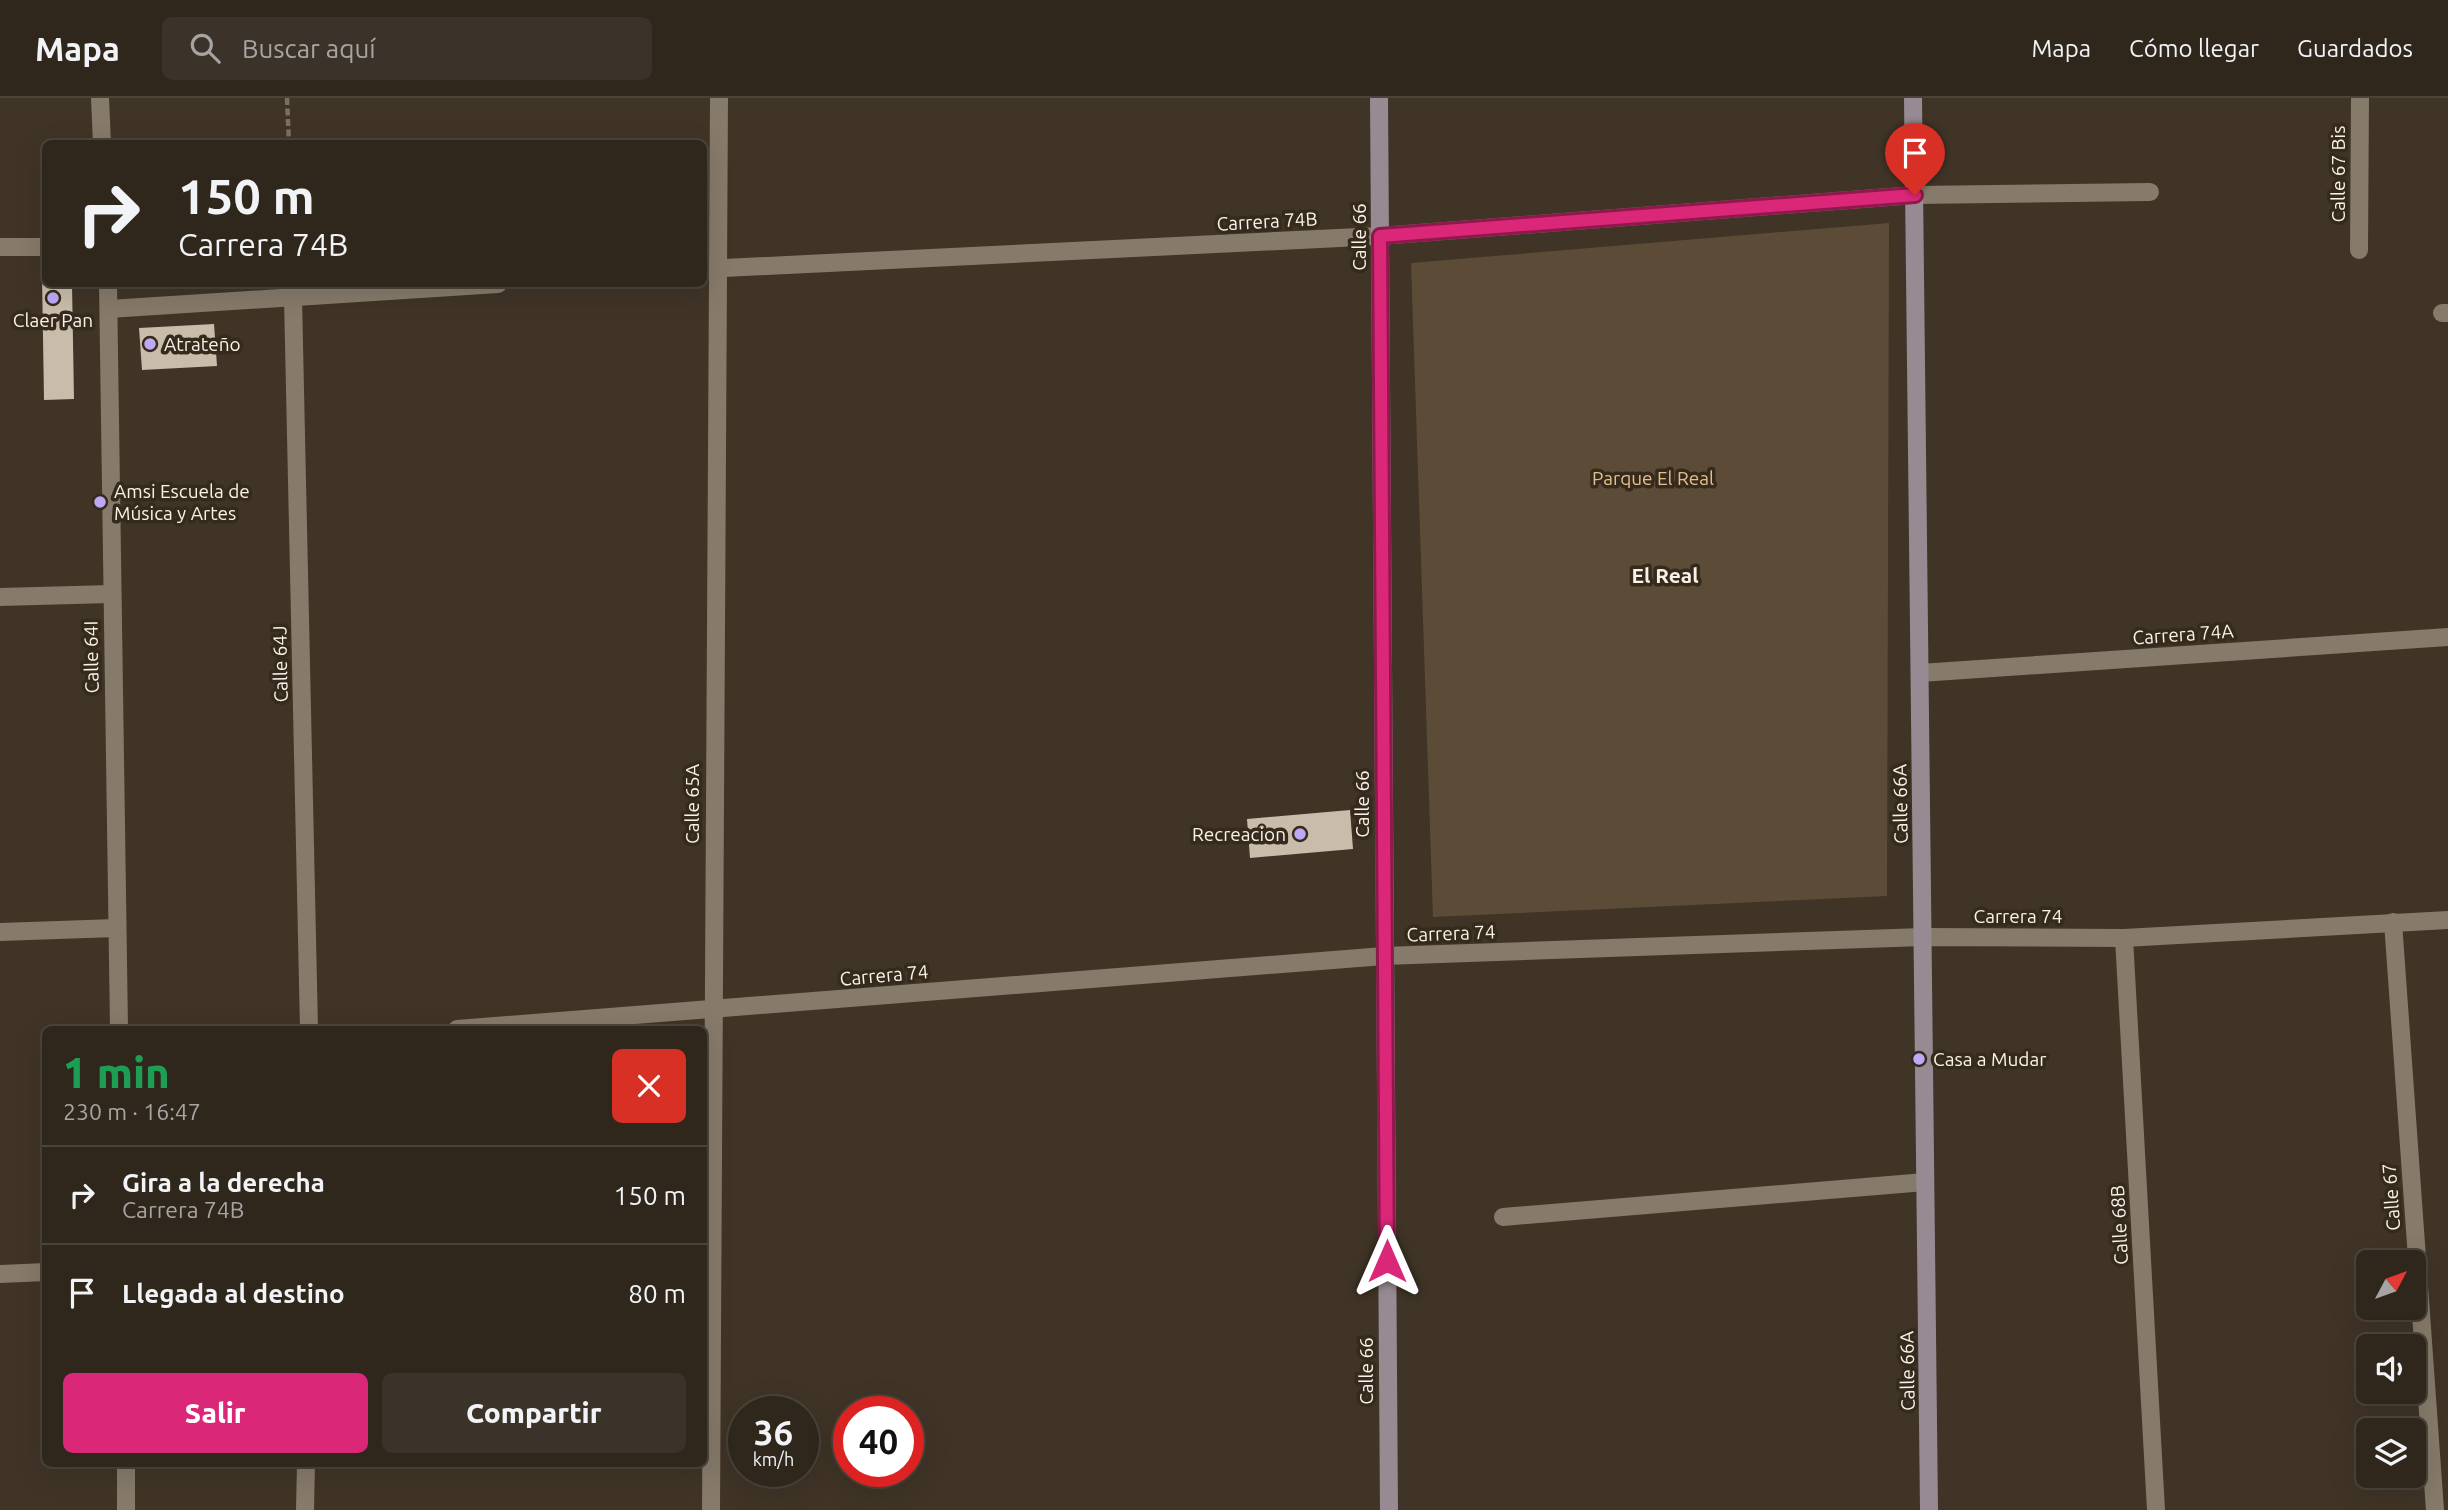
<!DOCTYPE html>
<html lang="es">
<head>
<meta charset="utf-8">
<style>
  body { margin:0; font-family:Ubuntu,sans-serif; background:#3b3329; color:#f1f3f6; height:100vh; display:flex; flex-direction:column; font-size:26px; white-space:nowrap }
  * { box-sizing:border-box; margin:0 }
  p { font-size:23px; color:#a7a5a3 }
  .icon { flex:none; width:38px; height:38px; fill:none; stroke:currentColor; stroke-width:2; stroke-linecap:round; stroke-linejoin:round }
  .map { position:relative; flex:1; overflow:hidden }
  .side { position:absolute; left:42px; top:928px; width:665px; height:441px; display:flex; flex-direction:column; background:#2f271c; border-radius:10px; box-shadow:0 7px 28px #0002,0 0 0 2px #4a443b }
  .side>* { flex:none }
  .top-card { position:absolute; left:42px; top:42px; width:665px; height:147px; border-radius:10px; box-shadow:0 7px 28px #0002,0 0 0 2px #4a443b; background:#2f271c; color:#f1f3f6; overflow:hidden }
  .needle { width:46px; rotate:49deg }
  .tools { position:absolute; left:2356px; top:1152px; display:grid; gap:14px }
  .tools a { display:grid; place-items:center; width:70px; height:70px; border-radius:10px; background:#2f271c; box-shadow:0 7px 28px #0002,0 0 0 2px #4a443b; font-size:35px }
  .speed { position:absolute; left:728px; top:1298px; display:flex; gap:14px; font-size:35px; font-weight:700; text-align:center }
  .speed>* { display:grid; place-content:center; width:91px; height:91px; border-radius:50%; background:#2f271c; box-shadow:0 7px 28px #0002,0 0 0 2px #4a443b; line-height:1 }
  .speed small { font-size:18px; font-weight:400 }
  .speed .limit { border:10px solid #d22; background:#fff; color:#111 }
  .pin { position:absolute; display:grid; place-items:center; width:60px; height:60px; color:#fff; margin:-72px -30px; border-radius:50% 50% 50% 0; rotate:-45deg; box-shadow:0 0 7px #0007 }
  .pin .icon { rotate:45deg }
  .me { position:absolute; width:77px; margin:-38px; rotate:0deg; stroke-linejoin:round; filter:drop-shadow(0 0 5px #0008) }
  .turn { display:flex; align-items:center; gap:24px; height:147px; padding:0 21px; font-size:32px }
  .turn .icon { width:91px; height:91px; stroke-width:2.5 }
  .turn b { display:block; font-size:49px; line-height:60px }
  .round { display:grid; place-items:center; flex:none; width:74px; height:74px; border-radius:10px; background:#3b3329 }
  .head { display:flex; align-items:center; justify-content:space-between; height:119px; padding:0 21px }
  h1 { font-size:42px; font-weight:800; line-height:52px; color:#1e9e55 }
  .action { display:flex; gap:14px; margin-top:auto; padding:14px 21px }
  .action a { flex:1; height:80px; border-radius:10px; background:#db2777; color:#fff; font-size:28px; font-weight:800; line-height:80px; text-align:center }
  .action a+a { background:#3b3329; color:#f1f3f6 }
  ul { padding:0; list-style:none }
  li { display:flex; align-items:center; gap:21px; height:98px; padding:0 21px; border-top:2px solid #4a443b }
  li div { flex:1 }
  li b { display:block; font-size:26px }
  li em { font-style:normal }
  header { display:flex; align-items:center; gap:42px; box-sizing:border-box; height:98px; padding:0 35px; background:#2f271c; border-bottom:2px solid #4a443b }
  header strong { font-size:33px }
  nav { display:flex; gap:38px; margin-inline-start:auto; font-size:24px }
  .search { width:490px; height:63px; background:#3b3329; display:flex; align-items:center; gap:18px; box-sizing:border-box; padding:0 24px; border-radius:10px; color:#a7a5a3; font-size:26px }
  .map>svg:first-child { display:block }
</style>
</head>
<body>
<header>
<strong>Mapa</strong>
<div class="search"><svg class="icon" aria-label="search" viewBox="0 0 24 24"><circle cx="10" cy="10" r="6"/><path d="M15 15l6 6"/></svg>Buscar aquí</div>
<nav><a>Mapa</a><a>Cómo llegar</a><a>Guardados</a></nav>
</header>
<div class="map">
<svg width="2448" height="1412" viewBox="0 0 2448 1412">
  <rect width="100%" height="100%" fill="#3f3426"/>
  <polygon fill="#5c4c37" points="1889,125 1887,798 1433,819 1411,165"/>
  <g fill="#c9bcaa">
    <polygon points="42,177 46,177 46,186 72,186 74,301 44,302"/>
    <polygon points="214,226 217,268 142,272 139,230"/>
    <polygon points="1350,712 1353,751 1250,760 1247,721"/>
  </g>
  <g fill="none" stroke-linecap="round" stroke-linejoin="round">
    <polyline stroke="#796f63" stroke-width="4.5" stroke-dasharray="7 3.5" stroke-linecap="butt" points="287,0 289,46"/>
    <g stroke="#867a6a" stroke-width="18">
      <polyline points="1915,97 2150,94"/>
      <polyline points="1503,1119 1925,1084"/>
    </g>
    <g stroke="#867a6a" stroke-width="18">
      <polyline points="100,0 102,46"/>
      <polyline points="0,149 46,149"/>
      <polyline points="2359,152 2360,0"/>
      <polyline points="704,171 1380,138 1915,97"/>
      <polyline points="108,186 119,931"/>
      <polyline points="293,200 309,931"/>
      <polyline points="109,211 498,186"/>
      <polyline points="2442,215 2448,215"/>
      <polyline points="0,499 111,496"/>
      <polyline points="1920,575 2448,539"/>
      <polyline points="2393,824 2435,1412"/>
      <polyline points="0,834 116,830"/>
      <polyline points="2124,840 2156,1412"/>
      <polyline points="457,931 1384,858 1923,839 2124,840 2448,822"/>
      <polyline points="0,1176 46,1174"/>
      <polyline points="126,1365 126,1412"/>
      <polyline points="305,1412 306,1365"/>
      <polyline points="711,1412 719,0"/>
    </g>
    <g stroke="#988a92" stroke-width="18">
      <polyline points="1379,0 1389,1412"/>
      <polyline points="1913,0 1929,1412"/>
    </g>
  </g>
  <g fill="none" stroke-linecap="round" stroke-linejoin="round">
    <defs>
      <polyline id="route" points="1387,1163 1380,138 1915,97"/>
    </defs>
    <use href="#route" stroke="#8e194d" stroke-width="18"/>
    <use href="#route" stroke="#db2777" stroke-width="12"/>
  </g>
  <g fill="#bda9f5" stroke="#352a1c" stroke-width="2.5">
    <circle cx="53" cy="200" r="7"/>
    <circle cx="150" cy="246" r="7"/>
    <circle cx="100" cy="404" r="7"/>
    <circle cx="1300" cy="736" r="7"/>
    <circle cx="1919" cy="961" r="7"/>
  </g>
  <g text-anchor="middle" stroke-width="7" stroke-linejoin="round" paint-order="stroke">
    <g font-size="19" fill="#f9f2e9" stroke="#352a1c">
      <text transform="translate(2338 76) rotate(-90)" y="7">Calle 67 Bis</text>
      <text transform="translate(1267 123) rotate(-3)" y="7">Carrera 74B</text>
      <text transform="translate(1359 139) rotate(-90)" y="7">Calle 66</text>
      <text transform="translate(2183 536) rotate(-4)" y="7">Carrera 74A</text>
      <text transform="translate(91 559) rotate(-91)" y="7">Calle 64I</text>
      <text transform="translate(280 566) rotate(-91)" y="7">Calle 64J</text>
      <text transform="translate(692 706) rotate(-90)" y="7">Calle 65A</text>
      <text transform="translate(1362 706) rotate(-90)" y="7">Calle 66</text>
      <text transform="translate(1900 706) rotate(-91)" y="7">Calle 66A</text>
      <text x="2018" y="825">Carrera 74</text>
      <text transform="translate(1451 835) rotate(-2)" y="7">Carrera 74</text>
      <text transform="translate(884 877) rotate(-5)" y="7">Carrera 74</text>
      <text transform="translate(2391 1099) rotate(-94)" y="7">Calle 67</text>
      <text transform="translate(2119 1127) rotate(-93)" y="7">Calle 68B</text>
      <text transform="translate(1366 1273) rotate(-90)" y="7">Calle 66</text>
      <text transform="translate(1907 1273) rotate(-91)" y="7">Calle 66A</text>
    </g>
    <g font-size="19" fill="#f9f2e9" stroke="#352a1c" text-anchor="start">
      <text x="53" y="229" text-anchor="middle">Claer Pan</text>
      <text x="164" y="253">Atrateño</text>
      <text x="114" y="400">Amsi Escuela de<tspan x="114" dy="22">Música y Artes</tspan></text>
      <text x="1286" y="743" text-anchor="end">Recreacion</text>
      <text x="1933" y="968">Casa a Mudar</text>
    </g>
    <g font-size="19" fill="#e5bf8b" stroke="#352a1c">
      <text x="1653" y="387">Parque El Real</text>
    </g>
    <g font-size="21" font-weight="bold" fill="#f9f2e9" stroke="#352a1c">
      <text x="1665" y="485">El Real</text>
    </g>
  </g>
</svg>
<div class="tools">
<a><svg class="needle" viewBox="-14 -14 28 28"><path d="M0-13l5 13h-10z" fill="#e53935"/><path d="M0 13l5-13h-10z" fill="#a7a5a3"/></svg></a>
<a><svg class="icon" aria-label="sound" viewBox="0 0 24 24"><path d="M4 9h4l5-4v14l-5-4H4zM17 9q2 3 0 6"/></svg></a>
<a><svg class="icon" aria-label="layers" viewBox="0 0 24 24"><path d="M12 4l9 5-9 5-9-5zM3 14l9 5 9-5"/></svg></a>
</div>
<div class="speed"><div>36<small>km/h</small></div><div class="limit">40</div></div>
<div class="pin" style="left:1915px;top:97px;background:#d93025"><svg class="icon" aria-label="arrive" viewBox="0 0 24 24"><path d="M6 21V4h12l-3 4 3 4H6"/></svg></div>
<svg class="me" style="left:1387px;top:1163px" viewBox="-20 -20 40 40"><path d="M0-17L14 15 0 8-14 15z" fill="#db2777" stroke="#fff" stroke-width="4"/></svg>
<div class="top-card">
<div class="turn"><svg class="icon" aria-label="right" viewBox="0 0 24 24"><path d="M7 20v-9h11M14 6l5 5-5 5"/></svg><div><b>150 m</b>Carrera 74B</div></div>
</div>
<section class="side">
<div class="head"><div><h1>1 min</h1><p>230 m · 16:47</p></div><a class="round" style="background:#d93025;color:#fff"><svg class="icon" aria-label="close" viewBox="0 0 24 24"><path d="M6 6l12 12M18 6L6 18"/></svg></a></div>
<ul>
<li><svg class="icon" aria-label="right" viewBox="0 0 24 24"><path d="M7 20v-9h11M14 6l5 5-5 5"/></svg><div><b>Gira a la derecha</b><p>Carrera 74B</p></div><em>150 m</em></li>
<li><svg class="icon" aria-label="arrive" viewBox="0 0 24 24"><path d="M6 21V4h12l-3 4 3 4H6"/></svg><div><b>Llegada al destino</b></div><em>80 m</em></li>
</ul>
<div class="action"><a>Salir</a><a>Compartir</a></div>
</section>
</div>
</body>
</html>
